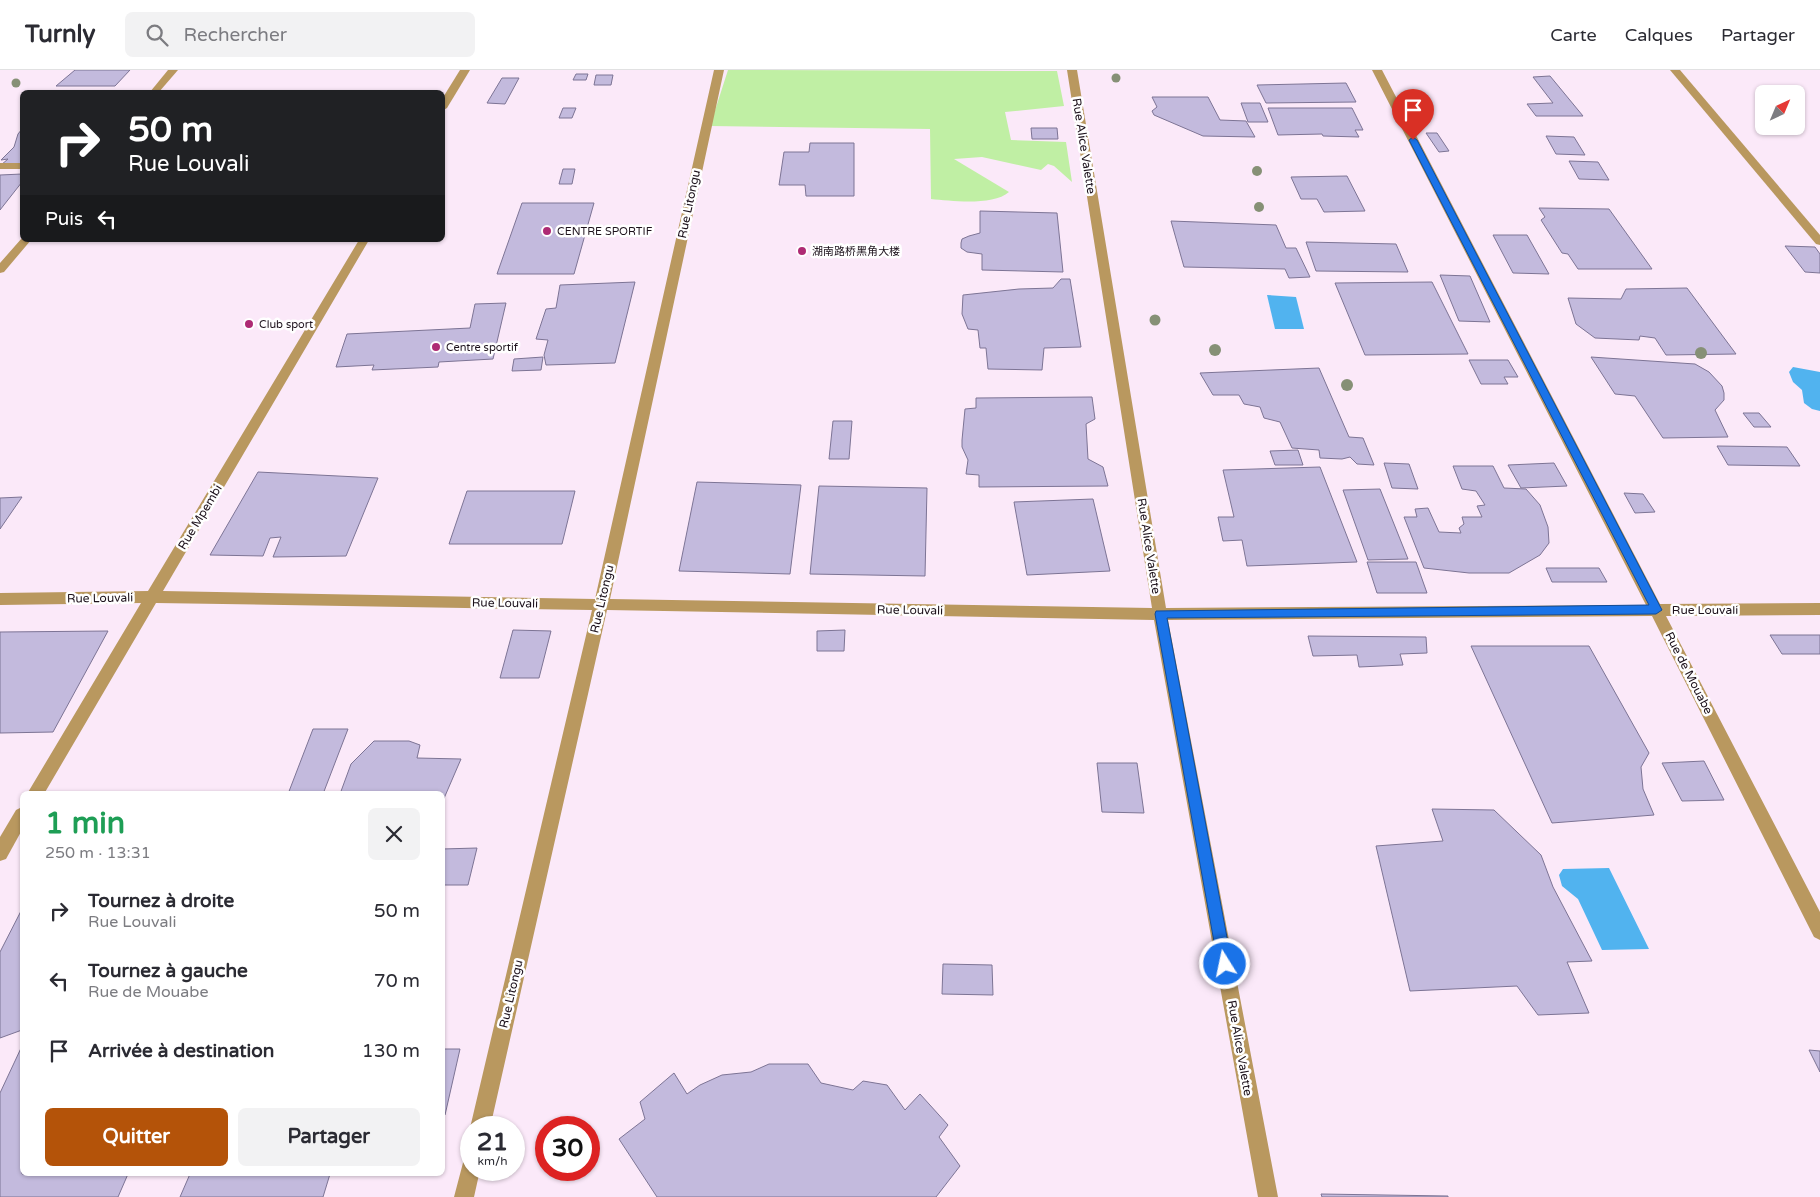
<!DOCTYPE html>
<html lang="fr">
<head>
<meta charset="utf-8">
<style>
  body { margin:0; font-family:"Varela Round","Noto Sans SC",sans-serif; background:#f2f2f3; color:#2b2b33; height:100vh; display:flex; flex-direction:column; font-size:19px; white-space:nowrap }
  * { box-sizing:border-box; margin:0 }
  p { font-size:16px; color:#7c7c81 }
  .icon { flex:none; width:28px; height:28px; fill:none; stroke:currentColor; stroke-width:2; stroke-linecap:round; stroke-linejoin:round }
  .map { position:relative; flex:1; overflow:hidden }
  .panel { position:absolute; left:20px; top:721px; width:425px; height:385px; display:flex; flex-direction:column; background:#fff; border-radius:8px; box-shadow:0 1px 4px #0004 }
  .panel>* { flex:none }
  .top-card { position:absolute; left:20px; top:20px; width:425px; height:152px; border-radius:8px; box-shadow:0 1px 4px #0004; background:#202124; color:#fff; overflow:hidden }
  .needle { width:32px; rotate:44deg }
  .controls { position:absolute; left:1755px; top:15px; display:grid; gap:10px }
  .controls a { display:grid; place-items:center; width:50px; height:50px; border-radius:8px; background:#fff; box-shadow:0 1px 4px #0004; font-size:25px }
  .speed { position:absolute; left:460px; top:1046px; display:flex; gap:10px; font-size:25px; font-weight:700; text-align:center }
  .speed>* { display:grid; place-content:center; width:65px; height:65px; border-radius:50%; background:#fff; box-shadow:0 1px 4px #0004; line-height:1 }
  .speed small { font-size:12px; font-weight:400 }
  .speed .limit { border:8px solid #d22; background:#fff; color:#111 }
  .pin { position:absolute; display:grid; place-items:center; width:42px; height:42px; color:#fff; margin:-51px -21px; border-radius:50% 50% 50% 0; rotate:-45deg; box-shadow:0 0 5px #0007 }
  .pin .icon { rotate:45deg }
  .me { position:absolute; width:55px; margin:-28px; rotate:350deg; stroke-linejoin:round; filter:drop-shadow(0 0 4px #0008) }
  .turn { display:flex; align-items:center; gap:18px; height:105px; padding:0 25px; font-size:22px }
  .turn .icon { width:65px; height:65px; stroke-width:2.5 }
  .turn b { display:block; font-size:35px; line-height:42px }
  .then { display:flex; align-items:center; height:48px; padding:0 25px; background:#0003; gap:10px; font-size:19px }
  .round { display:grid; place-items:center; flex:none; width:52px; height:52px; border-radius:8px; background:#f2f2f3 }
  .overview { display:flex; align-items:center; justify-content:space-between; height:85px; padding:0 25px }
  h1 { font-size:30px; font-weight:700; line-height:38px; color:#1e9e55 }
  .primary-button { display:flex; gap:10px; margin-top:auto; padding:10px 25px }
  .primary-button a { flex:1; height:58px; border-radius:8px; background:#b45309; color:#fff; font-size:20px; font-weight:700; line-height:58px; text-align:center }
  .primary-button a+a { background:#f2f2f3; color:#2b2b33 }
  ul { padding:0; list-style:none }
  li { display:flex; align-items:center; gap:15px; height:70px; padding:0 25px }
  li div { flex:1 }
  li b { display:block; font-size:19px }
  li em { font-style:normal }
  header { display:flex; align-items:center; gap:30px; box-sizing:border-box; height:70px; padding:0 25px; background:#fff; border-bottom:1px solid #e1e1e2 }
  header strong { font-size:24px }
  nav { display:flex; gap:28px; margin-inline-start:auto; font-size:18px }
  .search { width:350px; height:45px; background:#f2f2f3; display:flex; align-items:center; gap:12px; box-sizing:border-box; padding:0 18px; border-radius:8px; color:#7c7c81; font-size:19px }
  .map>svg:first-child { display:block }
</style>
</head>
<body>
<header>
<strong>Turnly</strong>
<div class="search"><svg class="icon" aria-label="search" viewBox="0 0 24 24"><circle cx="10" cy="10" r="6"/><path d="M15 15l6 6"/></svg>Rechercher</div>
<nav><a>Carte</a><a>Calques</a><a>Partager</a></nav>
</header>
<div class="map">
<svg width="1820" height="1127" viewBox="0 0 1820 1127">
  <rect width="100%" height="100%" fill="#fbe9f9"/>
  <path fill="#c0efa4" d="M728 0 1057 1 1064 36 1005 42 1011 70 1066 72 1072 112 1054 96 1048 94 1041 100 982 87 954 89 1009 122C993 136 952 131 931 129L930 59 710 56Z"/>
  <g fill="#51b3ef">
    <polygon points="1267,225 1296,227 1304,259 1275,259"/>
    <polygon points="1793,297 1820,302 1820,341 1812,339 1804,333 1802,320 1793,312 1789,302"/>
    <polygon points="1609,798 1649,879 1602,880 1578,829 1562,816 1559,805 1563,799"/>
  </g>
  <g fill="#c3badd" stroke="#7d7495">
    <polygon points="75,0 130,0 115,16 56,16"/>
    <polygon points="576,4 588,4 586,10 573,10"/>
    <polygon points="596,5 613,5 611,15 594,15"/>
    <polygon points="1550,6 1583,46 1536,46 1527,34 1553,33 1533,7"/>
    <polygon points="502,8 519,8 505,34 487,33"/>
    <polygon points="1346,13 1356,32 1266,33 1257,15"/>
    <polygon points="1152,27 1208,27 1220,50 1246,51 1255,67 1203,66 1154,45 1152,41 1157,37"/>
    <polygon points="1241,33 1260,33 1268,52 1248,52"/>
    <polygon points="563,38 576,38 572,48 559,48"/>
    <polygon points="1268,38 1352,38 1363,60 1355,60 1359,67 1323,66 1322,64 1278,65"/>
    <polygon points="1031,58 1057,58 1058,69 1032,69"/>
    <polygon points="22,59 22,95 1,95 8,89 1,90 14,77 18,64"/>
    <polygon points="1426,63 1437,63 1449,81 1439,82"/>
    <polygon points="1546,66 1574,67 1585,85 1556,84"/>
    <polygon points="810,73 854,73 854,126 806,126 805,115 779,115 784,82 809,82"/>
    <polygon points="1569,91 1598,92 1609,110 1579,109"/>
    <polygon points="563,99 575,99 572,114 559,114"/>
    <polygon points="22,104 22,112 0,140 0,105"/>
    <polygon points="1347,106 1365,141 1324,142 1317,129 1301,129 1291,107"/>
    <polygon points="522,133 594,133 574,204 497,204"/>
    <polygon points="1539,138 1609,139 1652,199 1578,199 1568,184 1562,183 1541,150 1545,147"/>
    <polygon points="980,141 1057,143 1063,202 982,200 982,184 967,182 961,178 961,173 962,169 969,166 980,163"/>
    <polygon points="1171,151 1276,155 1286,178 1296,178 1310,207 1289,208 1285,199 1184,197"/>
    <polygon points="1493,165 1527,165 1549,204 1513,203"/>
    <polygon points="1306,172 1396,174 1408,202 1316,201"/>
    <polygon points="1785,176 1815,177 1820,184 1820,203 1805,202"/>
    <polygon points="1440,205 1470,206 1490,252 1459,251"/>
    <polygon points="1061,209 1070,209 1081,277 1044,278 1042,300 988,299 986,278 980,278 978,260 968,259 962,244 963,225 1019,219 1053,218"/>
    <polygon points="635,212 615,293 546,295 544,285 548,270 536,269 546,239 556,238 560,215"/>
    <polygon points="1432,212 1468,284 1365,285 1335,213"/>
    <polygon points="1687,218 1736,284 1666,285 1655,268 1640,266 1639,270 1595,268 1576,254 1568,228 1621,229 1626,219"/>
    <polygon points="506,233 493,289 439,292 438,297 372,300 374,295 336,297 347,264 470,258 475,234"/>
    <polygon points="543,287 541,300 512,301 514,289"/>
    <polygon points="1591,287 1695,294 1709,302 1722,316 1724,323 1724,330 1715,340 1728,367 1663,368 1635,326 1615,324"/>
    <polygon points="1469,290 1508,290 1518,307 1504,307 1508,314 1481,314"/>
    <polygon points="1319,298 1349,367 1363,368 1374,395 1357,394 1350,387 1342,389 1320,388 1319,380 1292,378 1280,352 1264,348 1260,337 1244,334 1239,325 1213,325 1200,303"/>
    <polygon points="1092,327 1095,349 1086,354 1088,389 1103,397 1108,416 979,417 979,405 966,404 968,390 962,377 962,370 965,339 976,338 976,328"/>
    <polygon points="1743,343 1759,343 1771,357 1754,357"/>
    <polygon points="833,351 852,351 849,389 829,389"/>
    <polygon points="1717,376 1787,377 1800,396 1728,395"/>
    <polygon points="1298,380 1303,395 1275,395 1270,381"/>
    <polygon points="1384,393 1409,394 1418,419 1392,418"/>
    <polygon points="1554,393 1567,416 1521,418 1508,395"/>
    <polygon points="1453,396 1493,396 1504,418 1526,419 1540,435 1548,457 1549,473 1540,485 1509,503 1469,503 1424,498 1404,447 1417,447 1415,439 1428,438 1439,462 1461,463 1459,458 1464,454 1462,447 1482,447 1477,436 1485,435 1476,421 1462,419"/>
    <polygon points="1320,397 1357,492 1247,496 1242,470 1223,471 1218,447 1234,447 1223,400"/>
    <polygon points="258,402 378,408 346,486 273,487 281,467 270,468 263,486 210,485"/>
    <polygon points="697,412 801,415 790,504 679,501"/>
    <polygon points="819,416 927,418 925,506 810,504"/>
    <polygon points="1380,419 1408,489 1368,490 1343,420"/>
    <polygon points="467,421 575,421 562,474 449,474"/>
    <polygon points="1624,423 1643,424 1655,442 1635,443"/>
    <polygon points="22,427 0,459 0,428"/>
    <polygon points="1093,429 1110,501 1027,505 1014,432"/>
    <polygon points="1367,492 1416,492 1427,523 1377,523"/>
    <polygon points="1546,498 1599,498 1607,512 1552,512"/>
    <polygon points="513,560 551,561 539,608 500,608"/>
    <polygon points="845,560 844,581 817,581 817,561"/>
    <polygon points="108,561 53,662 0,663 0,562"/>
    <polygon points="1770,565 1820,565 1820,584 1782,584"/>
    <polygon points="1308,566 1426,567 1427,583 1400,584 1403,595 1359,597 1357,585 1313,586"/>
    <polygon points="1471,576 1589,576 1649,683 1641,697 1643,719 1654,745 1552,753"/>
    <polygon points="313,659 348,659 323,724 288,724"/>
    <polygon points="374,671 409,671 420,675 417,688 461,689 442,733 442,724 340,724 351,694"/>
    <polygon points="1704,691 1724,730 1682,731 1662,693"/>
    <polygon points="1097,693 1137,693 1144,743 1102,742"/>
    <polygon points="1432,739 1494,740 1541,785 1553,817 1592,891 1567,892 1589,943 1538,945 1517,916 1410,921 1376,776 1443,771"/>
    <polygon points="477,778 468,815 442,815 442,779"/>
    <polygon points="21,841 22,841 22,960 0,968 0,882"/>
    <polygon points="943,894 992,895 993,925 942,924"/>
    <polygon points="22,976 22,1104 128,1104 118,1127 0,1127 0,1023"/>
    <polygon points="442,979 460,979 445,1045 442,1045"/>
    <polygon points="1809,980 1820,981 1820,1002"/>
    <polygon points="769,994 808,994 821,1013 853,1020 863,1011 887,1015 905,1040 920,1024 948,1055 939,1067 960,1096 936,1127 657,1127 619,1069 645,1049 640,1032 674,1003 687,1024 700,1015 722,1005 751,1002"/>
    <polygon points="190,1104 330,1104 323,1127 180,1127"/>
    <polygon points="1321,1124 1448,1126 1448,1127 1322,1127"/>
  </g>
  <g fill="none" stroke-linecap="round" stroke-linejoin="round">
    <g fill="#b9985f" fill-rule="evenodd">
      <polygon points="168,0 178,0 159,22 150,22"/>
      <polygon points="460,0 470,0 447,38 442,41 442,29"/>
      <polygon points="714,0 724,0 610,529 1152,538 1067,0 1077,0 1166,538 1646,535 1372,0 1382,0 1660,534 1820,533 1820,545 1666,546 1820,842 1820,870 1814,867 1652,546 1168,550 1278,1127 1258,1127 1154,550 607,540 490,1058 471,1058 471,1061 470,1058 592,540 156,533 44,724 27,724 141,533 0,535 0,523 148,521 359,170 369,170 163,521 595,529"/>
      <polygon points="1670,0 1680,0 1820,165 1820,175 1816,174"/>
      <rect x="0" y="93" width="22" height="6"/>
      <polygon points="22,168 22,170 31,170 4,202 0,203 0,193"/>
      <polygon points="22,737 22,760 6,789 0,791 0,767 16,740"/>
      <polygon points="471,1086 471,1100 480,1100 474,1127 454,1127 464,1089"/>
    </g>
  </g>
  <g fill="#869076">
    <circle cx="1116" cy="8" r="4.5"/>
    <circle cx="16" cy="13" r="4.5"/>
    <circle cx="1257" cy="101" r="5"/>
    <circle cx="1259" cy="137" r="5"/>
    <circle cx="1155" cy="250" r="5.5"/>
    <circle cx="1215" cy="280" r="6"/>
    <circle cx="1701" cy="283" r="6"/>
    <circle cx="1347" cy="315" r="6"/>
  </g>
  <polygon fill="#1a73e8" stroke="#114b97" points="1413,67 1417,70 1662,540 1656,544 1167,548 1232,894 1230,899 1225,901 1220,899 1218,894 1155,544 1156,541 1649,535 1409,70"/>
  <g fill="#ae2a74" stroke="#fff" stroke-width="2">
    <circle cx="547" cy="161" r="5"/>
    <circle cx="802" cy="181" r="5"/>
    <circle cx="249" cy="254" r="5"/>
    <circle cx="436" cy="277" r="5"/>
  </g>
  <g text-anchor="middle" stroke-width="5" stroke-linejoin="round" paint-order="stroke">
    <g font-size="11" fill="#1c111b" stroke="#fff" text-anchor="start">
      <text x="557" y="165">CENTRE SPORTIF</text>
      <text x="812" y="185">湖南路桥黑角大楼</text>
      <text x="259" y="258">Club sport</text>
      <text x="446" y="281">Centre sportif</text>
    </g>
    <g font-size="12" fill="#1c111b" stroke="#fff">
      <text transform="translate(1084 76) rotate(81)" y="4">Rue Alice Valette</text>
      <text transform="translate(689 134) rotate(-78)" y="4">Rue Litongu</text>
      <text transform="translate(200 447) rotate(-59)" y="4">Rue Mpembi</text>
      <text transform="translate(1149 476) rotate(81)" y="4">Rue Alice Valette</text>
      <text transform="translate(100 528) rotate(-1)" y="4">Rue Louvali</text>
      <text transform="translate(602 529) rotate(-77)" y="4">Rue Litongu</text>
      <text transform="translate(505 533) rotate(1)" y="4">Rue Louvali</text>
      <text transform="translate(910 540) rotate(1)" y="4">Rue Louvali</text>
      <text x="1705" y="544">Rue Louvali</text>
      <text transform="translate(1689 603) rotate(63)" y="4">Rue de Mouabe</text>
      <text transform="translate(511 924) rotate(-77)" y="4">Rue Litongu</text>
      <text transform="translate(1240 978) rotate(80)" y="4">Rue Alice Valette</text>
    </g>
  </g>
</svg>
<div class="controls">
<a><svg class="needle" viewBox="-14 -14 28 28"><path d="M0-13l5 13h-10z" fill="#e53935"/><path d="M0 13l5-13h-10z" fill="#7c7c81"/></svg></a>
</div>
<div class="speed"><div>21<small>km/h</small></div><div class="limit">30</div></div>
<div class="pin" style="left:1413px;top:70px;background:#d93025"><svg class="icon" aria-label="arrive" viewBox="0 0 24 24"><path d="M6 21V4h12l-3 4 3 4H6"/></svg></div>
<svg class="me" style="left:1225px;top:894px" viewBox="-20 -20 40 40"><circle r="17" fill="#1a73e8" stroke="#fff" stroke-width="3"/><path d="M0-11L8 9 0 5-8 9z" fill="#fff"/></svg>
<div class="top-card">
<div class="turn"><svg class="icon" aria-label="right" viewBox="0 0 24 24"><path d="M7 20v-9h11M14 6l5 5-5 5"/></svg><div><b>50 m</b>Rue Louvali</div></div>
<div class="then">Puis<svg class="icon" aria-label="left" viewBox="0 0 24 24"><path d="M17 20v-9H6M10 6l-5 5 5 5"/></svg></div>
</div>
<section class="panel">
<div class="overview"><div><h1>1 min</h1><p>250 m · 13:31</p></div><a class="round"><svg class="icon" aria-label="close" viewBox="0 0 24 24"><path d="M6 6l12 12M18 6L6 18"/></svg></a></div>
<ul>
<li><svg class="icon" aria-label="right" viewBox="0 0 24 24"><path d="M7 20v-9h11M14 6l5 5-5 5"/></svg><div><b>Tournez à droite</b><p>Rue Louvali</p></div><em>50 m</em></li>
<li><svg class="icon" aria-label="left" viewBox="0 0 24 24"><path d="M17 20v-9H6M10 6l-5 5 5 5"/></svg><div><b>Tournez à gauche</b><p>Rue de Mouabe</p></div><em>70 m</em></li>
<li><svg class="icon" aria-label="arrive" viewBox="0 0 24 24"><path d="M6 21V4h12l-3 4 3 4H6"/></svg><div><b>Arrivée à destination</b></div><em>130 m</em></li>
</ul>
<div class="primary-button"><a>Quitter</a><a>Partager</a></div>
</section>
</div>
</body>
</html>
